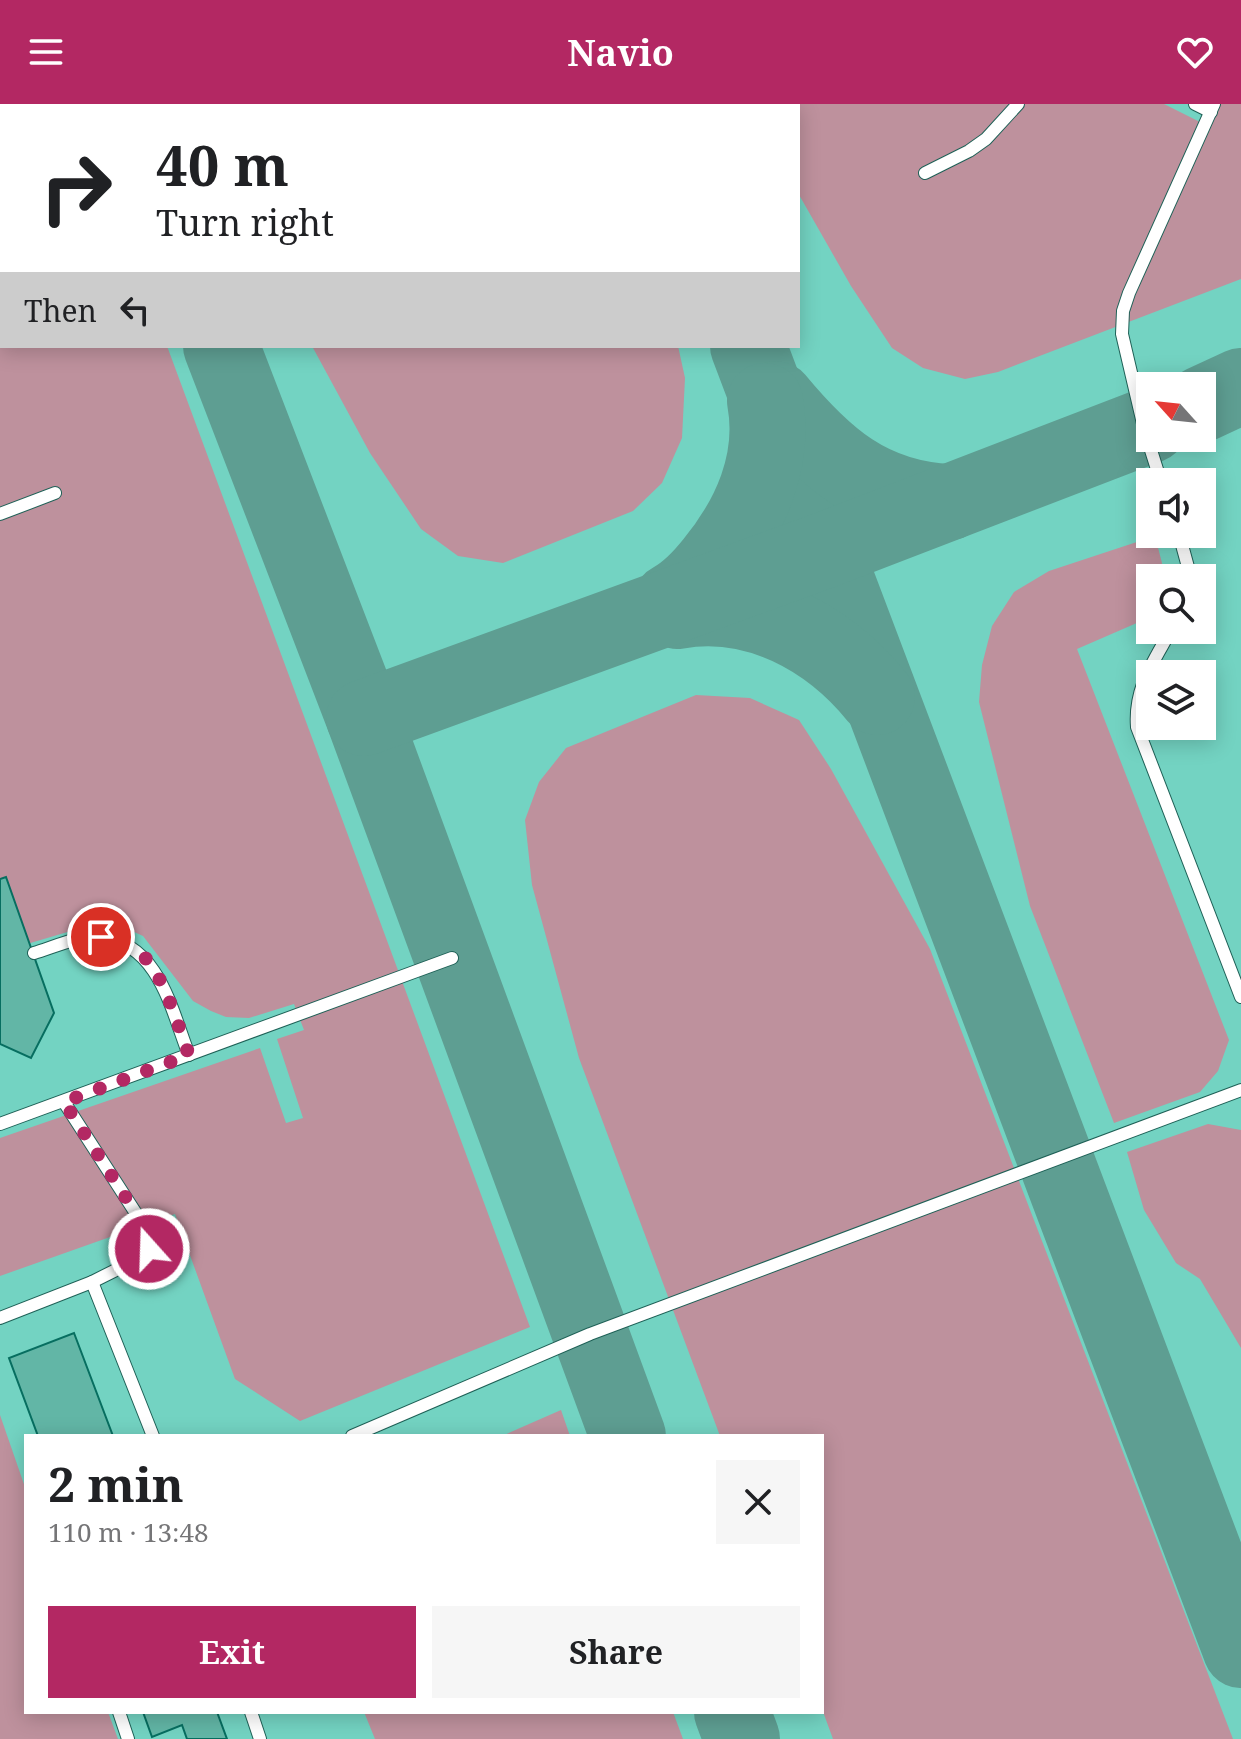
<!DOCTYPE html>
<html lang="en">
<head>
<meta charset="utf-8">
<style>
  body { margin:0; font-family:"Noto Serif",serif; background:#f6f6f6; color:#202124; height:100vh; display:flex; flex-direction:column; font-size:30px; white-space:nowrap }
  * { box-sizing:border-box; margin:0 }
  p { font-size:26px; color:#757577 }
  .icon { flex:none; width:44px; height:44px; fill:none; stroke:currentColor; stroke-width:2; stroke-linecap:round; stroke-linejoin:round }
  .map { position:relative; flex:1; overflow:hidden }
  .panel { position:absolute; left:24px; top:1330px; width:800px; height:280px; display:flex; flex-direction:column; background:#fff; border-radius:0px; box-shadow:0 4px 20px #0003 }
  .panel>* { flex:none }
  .banner { position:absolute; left:0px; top:0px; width:800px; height:244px; box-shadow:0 4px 20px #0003; background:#fff; color:#202124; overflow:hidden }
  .needle { width:52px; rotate:297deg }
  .fabs { position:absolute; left:1136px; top:268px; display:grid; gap:16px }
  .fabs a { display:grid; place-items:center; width:80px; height:80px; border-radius:0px; background:#fff; box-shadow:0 4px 20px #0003; font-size:40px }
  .pin { position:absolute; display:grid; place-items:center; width:68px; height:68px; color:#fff; margin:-34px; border:4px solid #fff; border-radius:50%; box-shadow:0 2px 8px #0007 }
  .me { position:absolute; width:88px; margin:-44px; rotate:340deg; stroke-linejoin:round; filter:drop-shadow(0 0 6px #0008) }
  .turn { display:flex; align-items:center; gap:28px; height:168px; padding:0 24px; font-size:36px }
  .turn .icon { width:104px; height:104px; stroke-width:2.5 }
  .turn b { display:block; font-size:56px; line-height:68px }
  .then { display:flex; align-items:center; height:76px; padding:0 24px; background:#0003; gap:16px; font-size:30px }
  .round { display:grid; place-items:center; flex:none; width:84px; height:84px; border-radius:0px; background:#f6f6f6 }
  .head { display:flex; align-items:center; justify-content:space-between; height:136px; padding:0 24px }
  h1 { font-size:48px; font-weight:700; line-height:60px }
  .button { display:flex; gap:16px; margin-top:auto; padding:16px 24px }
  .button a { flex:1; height:92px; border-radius:0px; background:#b32863; color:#fff; font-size:32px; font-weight:700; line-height:92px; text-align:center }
  .button a+a { background:#f6f6f6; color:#202124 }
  header { display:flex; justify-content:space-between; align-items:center; height:104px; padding:0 24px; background:#b32863; color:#fff; font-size:36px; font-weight:700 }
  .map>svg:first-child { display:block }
</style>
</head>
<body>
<header><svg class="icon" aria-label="menu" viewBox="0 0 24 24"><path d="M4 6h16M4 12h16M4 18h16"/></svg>Navio<svg class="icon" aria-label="heart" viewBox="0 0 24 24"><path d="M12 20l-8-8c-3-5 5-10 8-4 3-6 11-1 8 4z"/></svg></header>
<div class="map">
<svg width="1241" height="1635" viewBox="0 0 1241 1635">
  <rect width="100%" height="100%" fill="#8adece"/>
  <path fill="#73d3c2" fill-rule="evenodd" d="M0 0H1241V1635H0ZM2 2H798V242H2ZM1150 282H1202V334H1150ZM1150 378H1202V430H1150ZM1150 474H1202V526H1150ZM1150 570H1202V622H1150ZM26 1332H822V1608H26Z"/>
  <g fill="#be919d">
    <polygon points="0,0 78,2 2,2 2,242 167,242 530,1223 300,1317 235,1275 175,1110 0,1172 0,1034 260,944 286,1019 303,1014 277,935 304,926 294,900 249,914 226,913 211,907 193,897 143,832 108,816 0,848"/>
    <polygon points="216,0 614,0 615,2 216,2"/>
    <polygon points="756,0 1164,0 1206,21 1214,0 1241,0 1241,175 998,268 965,275 923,264 892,244 851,182 798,89 798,2"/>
    <polygon points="312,242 678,242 685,274 682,334 662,379 633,407 503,459 458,452 421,425 370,349"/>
    <polygon points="1155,432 1162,459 1160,474 1150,474 1150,507 1146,515 1077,545 1229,936 1218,967 1200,988 1114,1019 1030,802 979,598 982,561 992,522 1014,488 1049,467"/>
    <polygon points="696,591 750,594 799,616 831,665 930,845 1233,1635 833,1635 822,1605 822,1332 720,1332 579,954 532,781 525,716 539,678 566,644"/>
    <polygon points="1208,1020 1241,1026 1241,1244 1200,1175 1176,1159 1144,1106 1127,1048"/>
    <polygon points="561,1306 570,1332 502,1332"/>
    <polygon points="0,1311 26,1386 26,1608 108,1608 118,1635 0,1635"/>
    <polygon points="364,1608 673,1608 683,1635 375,1635"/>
  </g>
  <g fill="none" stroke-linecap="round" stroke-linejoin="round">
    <g stroke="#5e9e92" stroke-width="76">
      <polyline points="128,0 129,2"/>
      <polyline points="657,0 658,2"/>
      <polyline points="221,242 364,614 628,1332"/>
      <polyline points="748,242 1241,1546"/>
      <path d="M776 295C824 353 871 395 950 398"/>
      <polyline points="1202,300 1241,282"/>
      <path d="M671 497C688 488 701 474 713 459 750 414 776 357 765 297"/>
      <path d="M677 507C755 493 829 534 877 593"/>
      <polyline points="364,614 825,446 1150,321"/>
      <polyline points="732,1608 742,1635"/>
    </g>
  </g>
  <g fill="#62b6a6" stroke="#076e60" stroke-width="2">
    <polygon points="6,773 54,909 31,954 0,940 0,775"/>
    <polygon points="74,1229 113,1332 38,1332 9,1254"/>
    <polygon points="143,1608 217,1608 227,1635 187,1635 182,1621 152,1633"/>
  </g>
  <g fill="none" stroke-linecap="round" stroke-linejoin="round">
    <defs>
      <g id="lane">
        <polyline points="1195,0 1211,8"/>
        <polyline points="925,69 969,47 986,35 1018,0"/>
        <polyline points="1161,378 1144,324 1122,230 1123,207 1129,189 1214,0"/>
        <polyline points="0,410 55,389"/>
        <polyline points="1179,430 1191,474"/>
        <path d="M1171 526C1153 559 1134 584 1137 623L1241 893"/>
        <path d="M34 849C54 843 80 831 101 833 159 840 171 905 189 951"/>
        <polyline points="0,1020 452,854"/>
        <polyline points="92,1178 153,1332"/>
        <path d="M0 1214 92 1178 144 1152C151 1143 152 1138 148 1128L64 998"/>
        <polyline points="352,1332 590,1230 1241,986"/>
        <polyline points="119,1608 128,1635"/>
        <polyline points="251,1608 260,1635"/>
      </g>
    </defs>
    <use href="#lane" stroke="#1f6157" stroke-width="14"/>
    <use href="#lane" stroke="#fff" stroke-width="12"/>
  </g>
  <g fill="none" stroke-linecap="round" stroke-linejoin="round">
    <path stroke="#b32863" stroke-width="14" stroke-dasharray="0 25.2" d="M101 833C112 836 126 840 136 846 162 862 178 923 189 951L64 998 148 1128 151 1137 149 1145"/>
  </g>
</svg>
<div class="fabs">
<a><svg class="needle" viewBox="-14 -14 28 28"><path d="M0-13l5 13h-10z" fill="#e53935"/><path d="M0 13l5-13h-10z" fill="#757577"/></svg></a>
<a><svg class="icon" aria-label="sound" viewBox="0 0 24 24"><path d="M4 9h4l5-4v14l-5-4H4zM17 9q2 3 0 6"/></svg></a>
<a><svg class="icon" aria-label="search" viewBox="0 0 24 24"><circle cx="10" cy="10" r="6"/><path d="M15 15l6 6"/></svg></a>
<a><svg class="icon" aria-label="layers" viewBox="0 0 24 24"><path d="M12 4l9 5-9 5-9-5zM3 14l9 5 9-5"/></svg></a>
</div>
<div class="pin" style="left:101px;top:833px;background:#d93025"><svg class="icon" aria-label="arrive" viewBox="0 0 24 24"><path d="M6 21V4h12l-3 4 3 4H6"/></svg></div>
<svg class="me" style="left:149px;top:1145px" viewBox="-20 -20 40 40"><circle r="17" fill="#b32863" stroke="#fff" stroke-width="3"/><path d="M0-11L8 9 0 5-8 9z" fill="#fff"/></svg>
<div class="banner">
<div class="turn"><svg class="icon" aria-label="right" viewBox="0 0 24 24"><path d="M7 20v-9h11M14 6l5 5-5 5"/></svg><div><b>40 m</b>Turn right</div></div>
<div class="then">Then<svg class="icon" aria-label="left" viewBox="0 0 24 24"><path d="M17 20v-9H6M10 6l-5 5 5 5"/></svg></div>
</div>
<section class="panel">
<div class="head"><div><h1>2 min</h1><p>110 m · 13:48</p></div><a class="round"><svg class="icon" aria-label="close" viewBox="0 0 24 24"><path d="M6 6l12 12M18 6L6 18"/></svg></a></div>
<div class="button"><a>Exit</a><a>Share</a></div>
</section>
</div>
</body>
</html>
